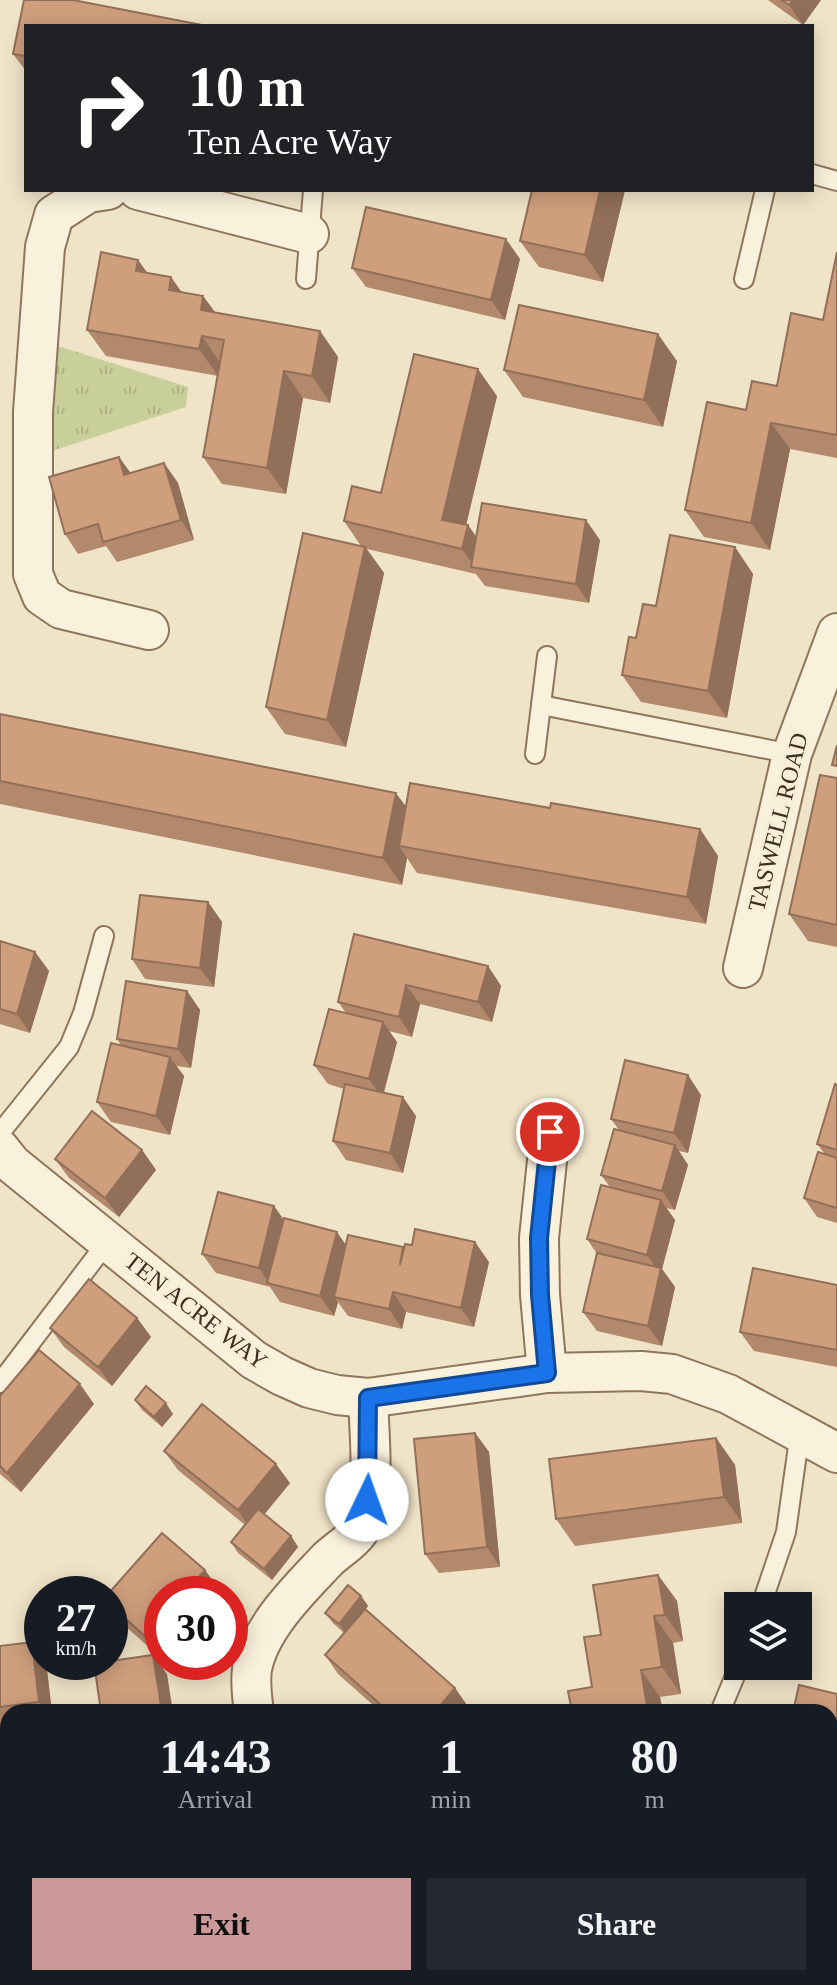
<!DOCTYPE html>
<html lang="en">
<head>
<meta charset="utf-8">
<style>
  body { margin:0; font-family:Georgia,serif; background:#242831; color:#f1f3f6; height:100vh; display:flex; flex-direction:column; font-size:30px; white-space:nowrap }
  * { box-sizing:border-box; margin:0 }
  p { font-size:26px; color:#9ea1a6 }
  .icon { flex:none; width:44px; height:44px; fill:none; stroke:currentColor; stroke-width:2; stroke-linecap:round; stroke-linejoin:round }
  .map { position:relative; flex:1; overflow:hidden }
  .sheet { position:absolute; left:0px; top:1704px; width:838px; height:282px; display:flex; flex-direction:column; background:#171b24; border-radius:24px 24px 0 0; box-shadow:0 4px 20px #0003 }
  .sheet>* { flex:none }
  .top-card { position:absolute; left:24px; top:24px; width:790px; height:168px; border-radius:0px; box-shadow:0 4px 20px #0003; background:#202124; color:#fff; overflow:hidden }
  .buttons { position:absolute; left:724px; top:1592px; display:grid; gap:16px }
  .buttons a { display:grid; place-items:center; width:88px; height:88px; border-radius:0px; background:#171b24; box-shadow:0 4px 20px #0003; font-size:40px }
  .speed { position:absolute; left:24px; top:1576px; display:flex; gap:16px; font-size:40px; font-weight:700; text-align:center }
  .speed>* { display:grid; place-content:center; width:104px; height:104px; border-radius:50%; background:#171b24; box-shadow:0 4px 20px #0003; line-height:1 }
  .speed small { font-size:20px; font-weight:400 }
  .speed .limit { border:12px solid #d22; background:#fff; color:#111 }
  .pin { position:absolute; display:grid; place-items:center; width:68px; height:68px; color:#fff; margin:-34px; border:4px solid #fff; border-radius:50%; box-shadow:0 2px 8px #0007 }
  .me { position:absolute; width:88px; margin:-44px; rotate:3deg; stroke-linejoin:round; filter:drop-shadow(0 0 6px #0008) }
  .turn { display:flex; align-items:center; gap:28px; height:168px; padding:0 32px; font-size:36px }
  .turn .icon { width:104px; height:104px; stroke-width:2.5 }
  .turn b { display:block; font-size:56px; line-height:68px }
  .eta { display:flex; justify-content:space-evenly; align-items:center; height:136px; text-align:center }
  .eta b { font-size:48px; font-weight:700; line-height:56px }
  .primary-button { display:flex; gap:16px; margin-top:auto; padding:16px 32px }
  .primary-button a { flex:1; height:92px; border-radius:0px; background:#cc999b; color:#111; font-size:32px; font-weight:700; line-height:92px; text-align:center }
  .primary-button a+a { background:#242831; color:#f1f3f6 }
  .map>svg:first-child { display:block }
</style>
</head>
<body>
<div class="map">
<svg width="837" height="1985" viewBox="0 0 837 1985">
  <defs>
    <pattern id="grass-tufts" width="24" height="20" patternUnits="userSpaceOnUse" patternTransform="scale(2)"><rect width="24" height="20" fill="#c9cf9b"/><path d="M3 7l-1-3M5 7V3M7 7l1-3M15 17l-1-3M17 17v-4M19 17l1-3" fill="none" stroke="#aeb285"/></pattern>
  </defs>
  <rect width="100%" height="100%" fill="#f0e4c8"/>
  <polygon fill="url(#grass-tufts)" points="39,340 188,387 186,407 34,457"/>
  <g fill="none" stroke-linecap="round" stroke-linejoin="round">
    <defs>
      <g id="lane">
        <polyline points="812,174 837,181"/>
        <polyline points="306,279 313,190"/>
        <polyline points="744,279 765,190"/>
        <polyline points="541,705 792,754"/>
        <polyline points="535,754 547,656"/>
        <polyline points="0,1133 69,1047 83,1013 104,936"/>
        <polyline points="0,1383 108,1241"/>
        <polyline points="761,1606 786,1532 800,1432"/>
        <polyline points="720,1712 739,1666"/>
      </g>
      <g id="street">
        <polyline points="108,190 88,193 54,215 45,247 33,412 33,574 42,596 61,609 149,630"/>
        <polyline points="138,190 309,234"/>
        <polyline points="743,968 792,754 837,633"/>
        <polyline points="0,1149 12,1164 254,1360 282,1376 309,1388 337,1395 368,1398 547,1373 641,1371 672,1374 728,1394 837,1453"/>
        <polyline points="547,1373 540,1295 539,1238 550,1132"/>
        <path d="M254 1712C252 1698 250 1683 252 1669 260 1627 299 1590 327 1560 337 1550 351 1543 359 1531 377 1499 369 1434 368 1398"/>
        <polyline points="0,1829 8,1828"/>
      </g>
    </defs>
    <use href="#lane" stroke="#8d765c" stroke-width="22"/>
    <use href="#street" stroke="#8d765c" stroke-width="42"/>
    <use href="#lane" stroke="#faf1dc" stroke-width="18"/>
    <use href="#street" stroke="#faf1dc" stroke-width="38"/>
  </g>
  <g fill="#b2896c">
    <polygon points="768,0 821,0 803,25"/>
    <polygon points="26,26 26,71 13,54"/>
    <polygon points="625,190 603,282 539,267 520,241"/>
    <polygon points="837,252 837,458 790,449 770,550 704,537 685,510 746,410 777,386 823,320"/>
    <polygon points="520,259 505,320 366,287 352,268"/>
    <polygon points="138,260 147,273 182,292 203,296 215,312 320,331 338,357 330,403 303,398 286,494 222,484 203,457 218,376 106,356 87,330"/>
    <polygon points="677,361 663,427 523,397 504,370"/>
    <polygon points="497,396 466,525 468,525 476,537 600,540 589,603 485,586 476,574 367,549 384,573 346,747 285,734 266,707 361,546 344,521 381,493"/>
    <polygon points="164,463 178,483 194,540 117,562 106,546 78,554 65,534 131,473"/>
    <polygon points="735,547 753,574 727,718 641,702 622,675 636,638 656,606"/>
    <polygon points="0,714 406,807 550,808 700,829 718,856 706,924 417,873 407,858 402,885 0,804"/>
    <polygon points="837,778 837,947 808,941 789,914"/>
    <polygon points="208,902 222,922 214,987 145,979 132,959"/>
    <polygon points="0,941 35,952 49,971 30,1033 0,1024"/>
    <polygon points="488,966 501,986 492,1022 420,1004 412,1037 389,1031 397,1042 384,1093 416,1116 403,1173 346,1160 333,1141 344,1089 328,1084 314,1065 346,1013 338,1002"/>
    <polygon points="187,991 200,1010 191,1068 176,1066 184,1076 170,1135 111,1122 97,1102 121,1045 117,1039"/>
    <polygon points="837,1085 837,1223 817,1217 804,1198 825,1154 817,1144"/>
    <polygon points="701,1095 688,1153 679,1151 688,1165 675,1210 666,1208 675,1220 662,1269 675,1287 662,1346 597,1331 583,1312 597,1254 587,1239 610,1187 601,1175 619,1130 611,1119"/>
    <polygon points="142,1150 156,1170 119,1217 69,1178 55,1159"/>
    <polygon points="274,1206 283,1219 346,1245 404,1249 489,1262 474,1327 406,1312 402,1329 348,1316 338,1302 334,1316 280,1302 270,1287 216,1273 202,1254"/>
    <polygon points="837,1285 837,1367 754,1351 740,1332"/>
    <polygon points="137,1318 151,1337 112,1386 64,1347 50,1328"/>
    <polygon points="0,1396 94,1404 21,1492 0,1474"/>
    <polygon points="135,1400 173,1414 162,1427 142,1410"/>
    <polygon points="475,1433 489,1452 500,1567 439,1573 425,1554"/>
    <polygon points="716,1438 735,1465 742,1523 575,1546 556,1519"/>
    <polygon points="164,1451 290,1483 264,1515 291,1536 298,1547 272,1580 238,1553 231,1542 245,1525 178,1470"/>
    <polygon points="205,1570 219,1590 215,1594 162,1594 160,1657 117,1619 110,1609 110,1594"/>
    <polygon points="658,1575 677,1601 683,1641 673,1643 681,1694 660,1697 663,1712 572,1712 592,1687 601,1635"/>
    <polygon points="361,1596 368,1606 366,1609 455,1688 469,1708 465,1712 381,1712 338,1674 325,1655 344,1633 333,1623 325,1613"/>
    <polygon points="0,1646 42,1662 46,1662 52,1712 8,1712 8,1727 0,1728"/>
    <polygon points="837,1694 837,1772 830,1771 830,1712"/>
    <polygon points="0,1897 2,1900 8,1940 8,1953 0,1954"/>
    <polygon points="383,1978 436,1978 436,1985 388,1985"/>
    <polygon points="478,1978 557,1978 550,1985 486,1985"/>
  </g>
  <g fill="#916f58">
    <polygon points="793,0 821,0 803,25 789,5"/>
    <polygon points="600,190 625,190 603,282 585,255"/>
    <polygon points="506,239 520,259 505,320 491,300"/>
    <polygon points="138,260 157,286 136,271"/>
    <polygon points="171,277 190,304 169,290"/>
    <polygon points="203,296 222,322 201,310"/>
    <polygon points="320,331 338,357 330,403 312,376"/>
    <polygon points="658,334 677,361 663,427 644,400"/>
    <polygon points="202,336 220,363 218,376 199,349"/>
    <polygon points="478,369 497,396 461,546 442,520"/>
    <polygon points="284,371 303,398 286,494 267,468"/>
    <polygon points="771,423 790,449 770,550 751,523"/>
    <polygon points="119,457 133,476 124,475"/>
    <polygon points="164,463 178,483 194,540 181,520"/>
    <polygon points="586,520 600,540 589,603 576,584"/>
    <polygon points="468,525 487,552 475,567 462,549"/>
    <polygon points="365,547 384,573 346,747 327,720"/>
    <polygon points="735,547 753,574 727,718 708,691"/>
    <polygon points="396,793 415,819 399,846 407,858 402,885 383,858"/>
    <polygon points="700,829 718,856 706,924 687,897"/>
    <polygon points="208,902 222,922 214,987 200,968"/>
    <polygon points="35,952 49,971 30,1033 17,1014"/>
    <polygon points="488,966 501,986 492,1022 478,1002"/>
    <polygon points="406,985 420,1004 412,1037 399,1017"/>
    <polygon points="187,991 200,1010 191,1068 178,1049"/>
    <polygon points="383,1022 397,1042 382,1098 369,1079"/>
    <polygon points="170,1057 184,1076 170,1135 156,1116"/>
    <polygon points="688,1075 701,1095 688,1153 674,1133"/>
    <polygon points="403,1097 416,1116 403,1173 390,1153"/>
    <polygon points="675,1145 688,1165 675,1210 662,1191"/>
    <polygon points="142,1150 156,1170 119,1217 105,1198"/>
    <polygon points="661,1200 675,1220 662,1269 675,1287 662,1346 648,1326 660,1273 647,1255"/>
    <polygon points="274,1206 288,1226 269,1283 259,1268"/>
    <polygon points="337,1232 350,1251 334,1297 338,1302 334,1316 320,1296"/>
    <polygon points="475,1242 489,1262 474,1327 461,1308"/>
    <polygon points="393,1292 406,1312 402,1329 389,1309"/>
    <polygon points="137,1318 151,1337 112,1386 98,1367"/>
    <polygon points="80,1384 94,1404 21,1492 7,1473"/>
    <polygon points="166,1403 173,1414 162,1427 154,1417"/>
    <polygon points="475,1433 489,1452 500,1567 487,1547"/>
    <polygon points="716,1438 735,1465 742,1523 724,1497"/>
    <polygon points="276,1464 290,1483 251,1530 238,1510"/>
    <polygon points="291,1536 298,1547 272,1580 264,1569"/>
    <polygon points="205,1570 219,1590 215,1594 184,1594"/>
    <polygon points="658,1575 677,1601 683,1641 665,1615"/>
    <polygon points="361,1596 368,1606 346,1634 339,1624"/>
    <polygon points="654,1616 673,1643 681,1694 662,1667"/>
    <polygon points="162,1619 162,1654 160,1657 146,1637"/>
    <polygon points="32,1642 42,1656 42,1662 46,1662 52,1712 46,1712 39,1702"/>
    <polygon points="153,1655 167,1674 173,1712 162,1712"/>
    <polygon points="641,1670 660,1697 663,1712 648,1712"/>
    <polygon points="455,1688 469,1708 465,1712 435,1712"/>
    <polygon points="0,1897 2,1900 8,1940 8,1950 0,1939"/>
    <polygon points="488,1978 507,1978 512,1985 492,1985 488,1979"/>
    <polygon points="526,1978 557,1978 550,1985 520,1985"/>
  </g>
  <g fill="#cf9f7d" stroke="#916f58" stroke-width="2">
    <polygon points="24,0 73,0 207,26 26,26 26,56 13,54"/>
    <polygon points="782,0 793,0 789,5"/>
    <polygon points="532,190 600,190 585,255 520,241"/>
    <polygon points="366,207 506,239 491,300 352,268"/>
    <polygon points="101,252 138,260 136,271 171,277 169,290 203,296 201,310 320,331 312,376 284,371 267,468 203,457 224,340 202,336 199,349 87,330"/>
    <polygon points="837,252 837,435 771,423 751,523 685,510 707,402 746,410 752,381 777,386 791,313 823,320"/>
    <polygon points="519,305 658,334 644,400 504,370"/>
    <polygon points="414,354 478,369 442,520 468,525 462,549 344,521 352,486 381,493"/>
    <polygon points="119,457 124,475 164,463 181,520 103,542 98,524 65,534 49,477"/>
    <polygon points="482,503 586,520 576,584 471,567"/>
    <polygon points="303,533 365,547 327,720 266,707"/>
    <polygon points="670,535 735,547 708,691 622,675 629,637 636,638 643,604 656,606"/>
    <polygon points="0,714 396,793 383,858 0,781"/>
    <polygon points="837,745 837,766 832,765"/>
    <polygon points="820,775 837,778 837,925 789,914"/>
    <polygon points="410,783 550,808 551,803 700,829 687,897 399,846"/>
    <polygon points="140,895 208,902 200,968 132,959"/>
    <polygon points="354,934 488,966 478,1002 406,985 399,1017 338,1002"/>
    <polygon points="0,941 35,952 17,1014 0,1009"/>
    <polygon points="126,981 187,991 178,1049 117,1039"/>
    <polygon points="329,1009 383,1022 369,1079 314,1065"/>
    <polygon points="111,1043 170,1057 156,1116 97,1102"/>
    <polygon points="625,1060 688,1075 674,1133 611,1119"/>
    <polygon points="345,1084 403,1097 390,1153 333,1141"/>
    <polygon points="835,1084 837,1085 837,1150 817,1144"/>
    <polygon points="92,1111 142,1150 105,1198 55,1159"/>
    <polygon points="614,1129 675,1145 662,1191 601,1175"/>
    <polygon points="818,1152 837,1158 837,1208 804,1198"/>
    <polygon points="601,1185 661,1200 647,1255 587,1239"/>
    <polygon points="218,1192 274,1206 259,1268 202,1254"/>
    <polygon points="284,1218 337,1232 320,1296 267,1283"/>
    <polygon points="415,1229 475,1242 461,1308 393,1292 389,1309 334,1297 348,1235 403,1247 400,1265 405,1244 412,1245"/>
    <polygon points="597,1253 661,1268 648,1326 583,1312"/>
    <polygon points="753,1268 837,1285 837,1350 740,1332"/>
    <polygon points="89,1279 137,1318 98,1367 50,1328"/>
    <polygon points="39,1350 80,1384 7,1473 0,1466 0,1396"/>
    <polygon points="146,1386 166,1403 154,1417 135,1400"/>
    <polygon points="202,1404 276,1464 238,1510 164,1451"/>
    <polygon points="475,1433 487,1547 425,1554 414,1439"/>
    <polygon points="716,1438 724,1497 556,1519 549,1459"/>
    <polygon points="258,1509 291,1536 264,1569 231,1542"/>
    <polygon points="162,1533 205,1570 184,1594 162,1594 162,1619 146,1637 110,1605 110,1594 108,1594"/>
    <polygon points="658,1575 665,1615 654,1616 662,1667 641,1670 648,1712 572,1712 568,1691 592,1687 584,1637 601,1635 593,1585"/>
    <polygon points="348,1585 361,1596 339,1624 325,1613"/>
    <polygon points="365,1609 455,1688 435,1712 389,1712 325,1655"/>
    <polygon points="32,1642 39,1702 0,1707 0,1646"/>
    <polygon points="153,1655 162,1712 101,1712 94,1663 110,1662 110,1661"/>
    <polygon points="799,1685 837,1694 837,1756 830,1754 830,1712 793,1712"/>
    <polygon points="512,1978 526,1978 520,1985"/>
  </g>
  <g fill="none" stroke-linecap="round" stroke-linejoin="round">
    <defs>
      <polyline id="route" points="367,1500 368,1398 547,1373 540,1295 539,1238 550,1132"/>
    </defs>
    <use href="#route" stroke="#114b97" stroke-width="20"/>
    <use href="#route" stroke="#1a73e8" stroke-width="14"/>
  </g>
  <g text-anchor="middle" stroke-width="7" stroke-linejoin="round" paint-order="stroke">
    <g font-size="24" fill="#3d2e20" stroke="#f7eed8">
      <text transform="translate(778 822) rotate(-76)" y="8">TASWELL ROAD</text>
      <text transform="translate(196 1311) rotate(38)" y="8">TEN ACRE WAY</text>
    </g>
  </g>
</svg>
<div class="buttons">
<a><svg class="icon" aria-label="layers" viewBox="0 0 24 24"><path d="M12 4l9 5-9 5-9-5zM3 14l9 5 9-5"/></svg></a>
</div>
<div class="speed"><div>27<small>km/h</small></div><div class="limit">30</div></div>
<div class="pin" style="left:550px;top:1132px;background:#d93025"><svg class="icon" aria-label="arrive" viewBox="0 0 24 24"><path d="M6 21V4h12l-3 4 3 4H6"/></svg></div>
<svg class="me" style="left:367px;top:1500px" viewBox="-20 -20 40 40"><circle r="19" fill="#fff"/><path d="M0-13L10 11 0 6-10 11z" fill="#1a73e8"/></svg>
<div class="top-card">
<div class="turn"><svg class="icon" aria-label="right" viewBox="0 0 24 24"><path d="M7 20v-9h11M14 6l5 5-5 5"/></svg><div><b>10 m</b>Ten Acre Way</div></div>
</div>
<section class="sheet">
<div class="eta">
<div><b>14:43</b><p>Arrival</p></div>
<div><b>1</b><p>min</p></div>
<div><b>80</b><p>m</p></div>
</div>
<div class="primary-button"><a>Exit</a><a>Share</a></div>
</section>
</div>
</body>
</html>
